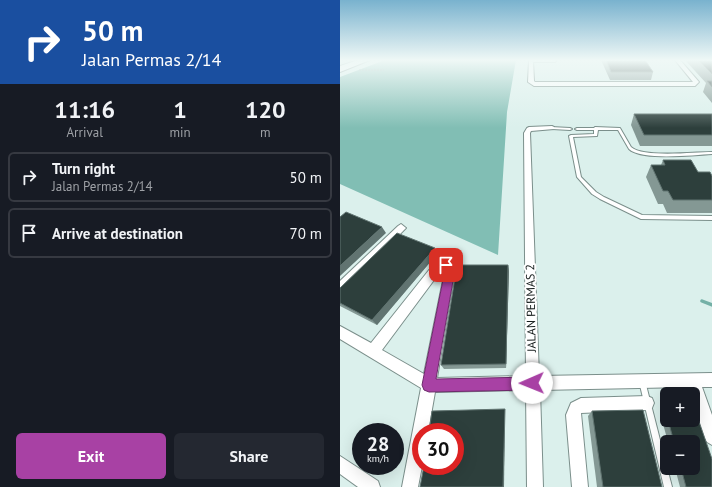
<!DOCTYPE html>
<html lang="en">
<head>
<meta charset="utf-8">
<style>
  body { margin:0; font-family:"PT Sans",sans-serif; background:#242831; color:#f1f3f6; height:100vh; display:flex; flex-direction:column; font-size:15px; white-space:nowrap }
  * { box-sizing:border-box; margin:0 }
  p { font-size:13px; color:#9ea1a6 }
  .icon { flex:none; width:22px; height:22px; fill:none; stroke:currentColor; stroke-width:2; stroke-linecap:round; stroke-linejoin:round }
  .map { position:relative; flex:1; overflow:hidden }
  .details { display:flex; flex-direction:column; background:#171b24; width:340px }
  .details>* { flex:none }
  .top-card { background:#1a4fa0; color:#fff; overflow:hidden }
  .tools { position:absolute; left:320px; top:387px; display:grid; gap:8px }
  .tools a { display:grid; place-items:center; width:40px; height:40px; border-radius:6px; background:#171b24; box-shadow:0 4px 16px #0002; font-size:20px }
  .speed { position:absolute; left:12px; top:423px; display:flex; gap:8px; font-size:20px; font-weight:700; text-align:center }
  .speed>* { display:grid; place-content:center; width:52px; height:52px; border-radius:50%; background:#171b24; box-shadow:0 4px 16px #0002; line-height:1 }
  .speed small { font-size:10px; font-weight:400 }
  .speed .limit { border:6px solid #d22; background:#fff; color:#111 }
  .pin { position:absolute; display:grid; place-items:center; width:34px; height:34px; color:#fff; margin:-17px; border-radius:8px; box-shadow:0 2px 6px #0006 }
  .me { position:absolute; width:44px; margin:-22px; rotate:269deg; stroke-linejoin:round; filter:drop-shadow(0 0 3px #0008) }
  .turn { display:flex; align-items:center; gap:14px; height:84px; padding:0 16px; font-size:18px }
  .turn .icon { width:52px; height:52px; stroke-width:2.5 }
  .turn b { display:block; font-size:28px; line-height:34px }
  .eta { display:flex; justify-content:space-evenly; align-items:center; height:68px; text-align:center }
  .eta b { font-size:24px; font-weight:700; line-height:28px }
  .cta { display:flex; gap:8px; margin-top:auto; padding:8px 16px }
  .cta a { flex:1; height:46px; border-radius:6px; background:#a841a4; color:#fff; font-size:16px; font-weight:700; line-height:46px; text-align:center }
  .cta a+a { background:#242831; color:#f1f3f6 }
  ul { padding:0; list-style:none }
  li { display:flex; align-items:center; gap:12px; height:50px; margin:0 8px 6px; padding:0 8px; border:2px solid #363941; border-radius:6px }
  li div { flex:1 }
  li b { display:block; font-size:15px }
  li em { font-style:normal }
  main { display:flex; flex:1; min-height:0 }
  .map>svg:first-child { display:block }
</style>
</head>
<body>
<main>
<section class="details">
<div class="top-card">
<div class="turn"><svg class="icon" aria-label="right" viewBox="0 0 24 24"><path d="M7 20v-9h11M14 6l5 5-5 5"/></svg><div><b>50 m</b>Jalan Permas 2/14</div></div>
</div>
<div class="eta">
<div><b>11:16</b><p>Arrival</p></div>
<div><b>1</b><p>min</p></div>
<div><b>120</b><p>m</p></div>
</div>
<ul>
<li><svg class="icon" aria-label="right" viewBox="0 0 24 24"><path d="M7 20v-9h11M14 6l5 5-5 5"/></svg><div><b>Turn right</b><p>Jalan Permas 2/14</p></div><em>50 m</em></li>
<li><svg class="icon" aria-label="arrive" viewBox="0 0 24 24"><path d="M6 21V4h12l-3 4 3 4H6"/></svg><div><b>Arrive at destination</b></div><em>70 m</em></li>
</ul>
<div class="cta"><a>Exit</a><a>Share</a></div>
</section>
<div class="map">
<svg width="372" height="487" viewBox="0 0 372 487">
  <rect width="100%" height="100%" fill="#dbf0ec"/>
  <polygon fill="#81beb4" points="45,60 176,60 167,112 158,255 0,184 0,77"/>
  <g fill="none" stroke-linecap="round" stroke-linejoin="round">
    <polyline stroke="#73b0a6" stroke-width="3.5" points="362,301 372,305"/>
    <defs>
      <g id="service">
        <polygon points="191,60 215,60 216,61 215,62 190,62"/>
        <polygon points="211,127 230,128 232,129 230,130 212,129 210,128"/>
        <path d="M255 127 280 128 291 147C303 158 355 152 372 152V154C354 155 301 161 289 149L278 130H258L257 136 233 137 241 177 256 192 264 197 302 215 372 216V220L301 219 260 199 252 194 237 177 229 136 231 135 254 134V130H237L235 129 237 128H254Z"/>
        <polygon points="302,378 304,379 305,381 332,487 324,487 299,381 300,379"/>
      </g>
      <g id="minor">
        <polygon points="189,60 193,60 194,81 195,82 353,82 335,60 340,60 359,82 355,86 194,86 188,82"/>
        <path d="M212 126 214 127V129L191 131 190 133 199 376 372 373V387H362L372 415V445L367 442 364 437 353 402V394H351L348 387 200 390 203 487H187L186 390 95 392 88 432H81L82 466 78 487H62L81 388 0 339V326L31 343 89 270C97 264 101 260 112 264L114 275 97 378 186 376 184 133 187 128 189 127ZM103 271 104 275 84 374 42 350 97 276Z"/>
        <polygon points="61,224 66,228 64,230 4,291 0,293 0,281 58,226"/>
        <polygon points="307,396 312,398 314,403 312,408 307,410 241,413 248,487 232,487 226,415 231,403 241,398"/>
        <polygon points="0,456 38,481 40,487 18,487 0,474"/>
      </g>
      <polygon id="trunk" points="18,60 30,60 0,72 0,66"/>
    </defs>
    <use href="#service" stroke="#7b8f8b" stroke-width="2"/>
    <use href="#minor" stroke="#7b8f8b" stroke-width="2"/>
    <use href="#trunk" stroke="#7b8f8b" stroke-width="2"/>
    <polyline stroke="#91a19e" stroke-width="1" stroke-dasharray="2 1" stroke-linecap="butt" points="19,70 44,70"/>
    <use href="#service" fill="#fff" fill-rule="evenodd"/>
    <use href="#minor" fill="#fff" fill-rule="evenodd"/>
    <use href="#trunk" fill="#fff" fill-rule="evenodd"/>
  </g>
  <g fill="#849894">
    <polygon points="251,60 305,60 313,72 311,80 270,80 261,60"/>
    <polygon points="345,60 372,60 372,103 363,92 366,83"/>
    <polygon points="294,114 372,114 372,146 300,146 291,125"/>
    <polygon points="323,160 358,172 372,176 372,213 327,213 323,204 318,204 306,177 311,165 321,165"/>
    <polygon points="97,254 37,325 0,306 0,288"/>
    <polygon points="168,265 169,271 166,368 104,369 101,365"/>
    <polygon points="325,410 327,410 327,420 353,420 372,487 340,487 335,468 353,468 353,442 328,442 320,413"/>
    <polygon points="252,411 322,487 257,487 248,416"/>
  </g>
  <g fill="#617471">
    <polygon points="42,227 46,233 0,276 0,266"/>
    <polygon points="95,248 97,254 37,325 32,320"/>
    <polygon points="168,265 169,271 166,368 166,364"/>
    <polygon points="165,409 165,412 164,487 163,487"/>
  </g>
  <g fill="#2d3f3c" stroke="#617471">
    <polygon points="266,60 305,60 313,72 271,72"/>
    <polygon points="358,60 372,60 372,74"/>
    <polygon points="367,81 372,81 372,87"/>
    <polygon points="294,114 372,114 372,135 304,135"/>
    <polygon points="323,160 351,160 358,172 370,172 372,176 372,200 333,200 328,191 323,191 311,165 325,165"/>
    <polygon points="6,212 42,227 0,266 0,217"/>
    <polygon points="57,233 95,248 32,320 0,303 0,288"/>
    <polygon points="117,265 168,265 166,364 101,365"/>
    <polygon points="165,409 163,487 80,487 84,466 115,466 115,432 89,432 92,411"/>
    <polygon points="303,410 322,487 263,487 252,411"/>
    <polygon points="325,410 327,410 327,418"/>
    <polygon points="353,410 355,410 372,459 372,487 346,487 341,468 353,468 353,442 334,442 328,420 353,420"/>
  </g>
  <linearGradient id="sky" x2="0" y2="1"><stop stop-color="#79b2ce"/><stop offset="0.47" stop-color="#eff8f6"/><stop offset="1" stop-color="#eff8f6" stop-opacity="0"/></linearGradient>
  <rect width="372" height="128" fill="url(#sky)"/>
  <polygon fill="#a841a4" stroke="#6d2a6b" points="106,261 112,264 114,275 96,379 192,377 196,379 198,383 196,388 192,390 89,392 84,390 82,385 104,275 104,269 101,265"/>
  <g text-anchor="middle" stroke-width="4" stroke-linejoin="round" paint-order="stroke">
    <g font-size="12" fill="#141b1a" stroke="#fff">
      <text transform="translate(191 308) rotate(-91)" y="4">JALAN PERMAS 2</text>
    </g>
  </g>
</svg>
<div class="tools">
<a>+</a>
<a>−</a>
</div>
<div class="speed"><div>28<small>km/h</small></div><div class="limit">30</div></div>
<div class="pin" style="left:106px;top:265px;background:#d93025"><svg class="icon" aria-label="arrive" viewBox="0 0 24 24"><path d="M6 21V4h12l-3 4 3 4H6"/></svg></div>
<svg class="me" style="left:192px;top:383px" viewBox="-20 -20 40 40"><circle r="19" fill="#fff"/><path d="M0-13L10 11 0 6-10 11z" fill="#a841a4"/></svg>
</div>
</main>
</body>
</html>
